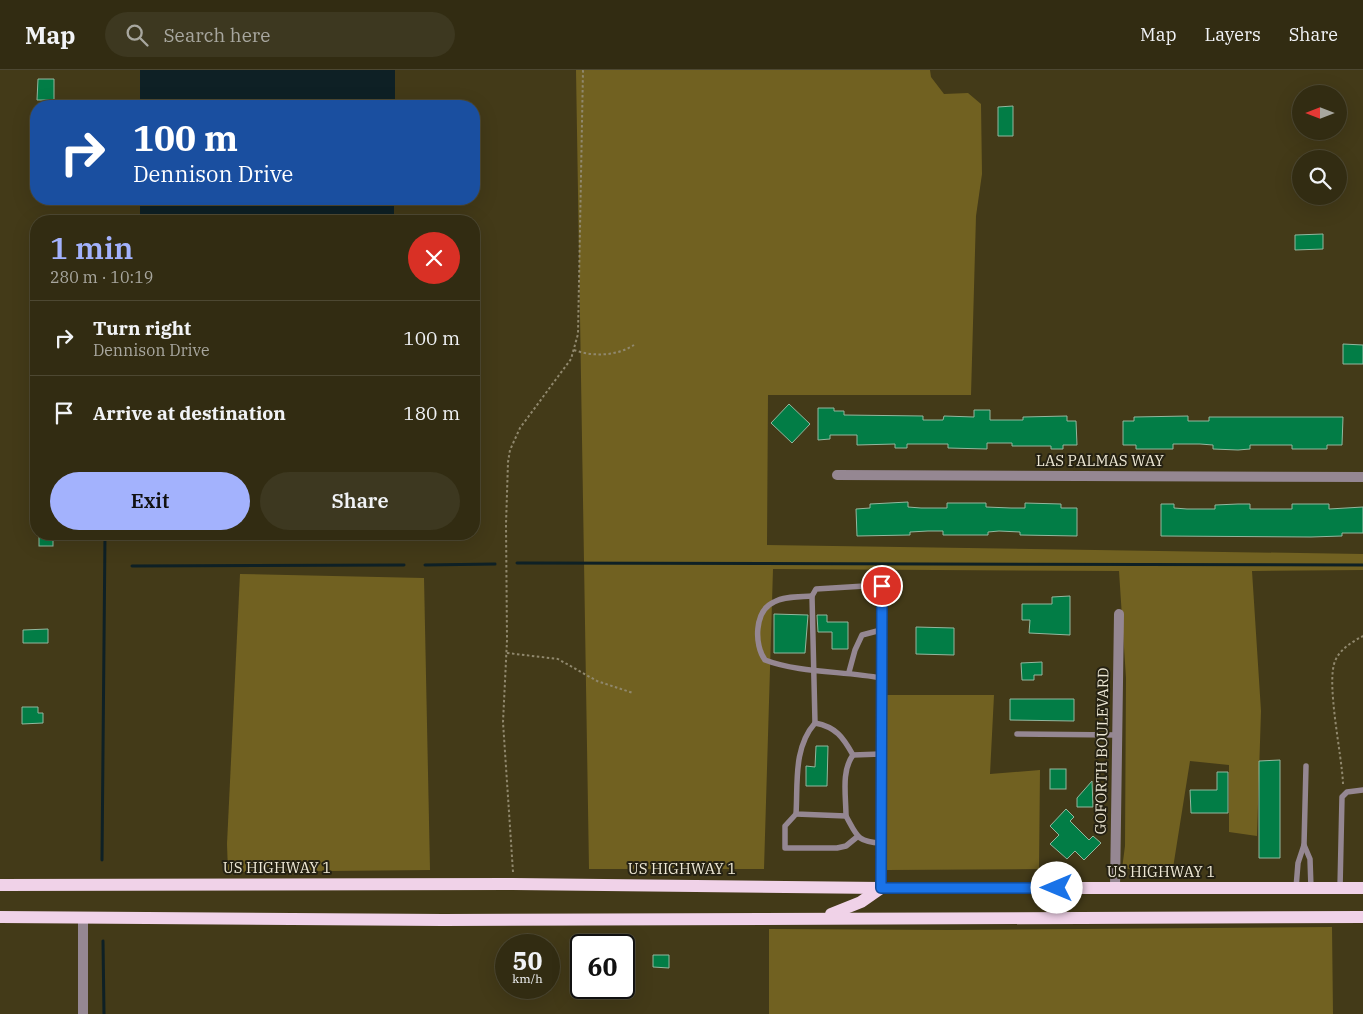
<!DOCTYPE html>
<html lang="en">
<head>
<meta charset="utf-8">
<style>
  body { margin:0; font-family:"IBM Plex Serif",serif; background:#3d3820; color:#f1f3f6; height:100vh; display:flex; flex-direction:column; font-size:19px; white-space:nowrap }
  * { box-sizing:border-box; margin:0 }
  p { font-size:16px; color:#a8a79f }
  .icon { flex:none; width:28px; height:28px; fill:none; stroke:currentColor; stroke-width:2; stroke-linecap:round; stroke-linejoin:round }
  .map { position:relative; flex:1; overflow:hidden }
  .side { position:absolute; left:30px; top:145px; width:450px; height:325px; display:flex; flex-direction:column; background:#322c12; border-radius:20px; box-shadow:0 5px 20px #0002,0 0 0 1px #4d4832 }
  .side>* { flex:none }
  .top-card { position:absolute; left:30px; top:30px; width:450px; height:105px; border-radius:20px; box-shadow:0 5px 20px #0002,0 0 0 1px #4d4832; background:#1a4fa0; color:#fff; overflow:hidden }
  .needle { width:32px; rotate:270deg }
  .controls { position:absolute; left:1292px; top:15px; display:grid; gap:10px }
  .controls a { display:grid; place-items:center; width:55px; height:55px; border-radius:50%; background:#322c12; box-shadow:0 5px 20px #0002,0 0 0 1px #4d4832; font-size:25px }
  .speed { position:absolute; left:495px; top:864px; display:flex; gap:10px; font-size:25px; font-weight:700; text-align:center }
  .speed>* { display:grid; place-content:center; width:65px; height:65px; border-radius:50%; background:#322c12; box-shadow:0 5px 20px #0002,0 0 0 1px #4d4832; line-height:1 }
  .speed small { font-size:12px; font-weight:400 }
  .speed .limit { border:2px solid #111; border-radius:8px; background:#fff; color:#111 }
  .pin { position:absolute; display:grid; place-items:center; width:42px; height:42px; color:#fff; margin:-21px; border:2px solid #fff; border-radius:50%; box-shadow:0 1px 5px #0007 }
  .me { position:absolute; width:55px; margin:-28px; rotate:270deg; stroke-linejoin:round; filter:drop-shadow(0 0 4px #0008) }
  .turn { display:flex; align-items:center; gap:18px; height:105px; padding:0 20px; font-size:22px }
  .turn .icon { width:65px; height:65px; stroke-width:2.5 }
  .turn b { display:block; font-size:35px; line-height:42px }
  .round { display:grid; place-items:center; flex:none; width:52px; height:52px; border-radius:26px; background:#3d3820 }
  .overview { display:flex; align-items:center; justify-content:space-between; height:85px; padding:0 20px }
  h1 { font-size:30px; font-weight:600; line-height:38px; color:#a3b2fd }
  .cta { display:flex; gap:10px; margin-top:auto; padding:10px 20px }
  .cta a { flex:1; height:58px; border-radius:30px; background:#a3b2fd; color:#111; font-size:20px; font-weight:600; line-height:58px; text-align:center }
  .cta a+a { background:#3d3820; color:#f1f3f6 }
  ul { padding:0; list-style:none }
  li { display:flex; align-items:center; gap:15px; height:75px; padding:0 20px; border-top:1px solid #4d4832 }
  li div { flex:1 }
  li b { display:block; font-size:19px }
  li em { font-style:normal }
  header { display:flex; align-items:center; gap:30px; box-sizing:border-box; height:70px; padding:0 25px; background:#322c12; border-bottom:1px solid #4d4832 }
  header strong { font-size:24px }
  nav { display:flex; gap:28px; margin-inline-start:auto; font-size:18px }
  .search { width:350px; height:45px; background:#3d3820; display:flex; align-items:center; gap:12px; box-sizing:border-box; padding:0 18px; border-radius:28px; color:#a8a79f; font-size:19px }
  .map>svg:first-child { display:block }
</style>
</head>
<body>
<header>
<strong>Map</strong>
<div class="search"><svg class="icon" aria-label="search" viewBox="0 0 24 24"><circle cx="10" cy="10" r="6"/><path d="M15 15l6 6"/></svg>Search here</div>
<nav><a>Map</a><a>Layers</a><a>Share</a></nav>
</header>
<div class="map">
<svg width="1363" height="944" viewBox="0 0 1363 944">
  <rect width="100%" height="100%" fill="#433a18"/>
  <g fill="#716121">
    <polygon points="576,0 930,0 931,7 944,24 968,23 981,34 982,104 976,146 971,325 768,325 767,475 1363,484 1363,500 1252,501 1261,641 1257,766 1229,762 1229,695 1190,691 1173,798 1122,799 1125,776 1126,608 1119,501 773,499 764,799 589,799"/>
    <polygon points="240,504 424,508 430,800 228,802 227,774"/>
    <polygon points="887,625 994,625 990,704 1040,700 1039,799 886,800"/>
    <polygon points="1332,857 1333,944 769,944 769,859 950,860"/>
  </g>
  <g fill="#0e2025">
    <rect x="140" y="0" width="255" height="36"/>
    <rect x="140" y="129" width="254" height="22"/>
  </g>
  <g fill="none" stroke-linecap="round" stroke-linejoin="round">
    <g stroke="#0e2025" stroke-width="3">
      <polyline points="517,493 1363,495"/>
      <polyline points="425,495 495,494"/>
      <polyline points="132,496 404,495"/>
      <polyline points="102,790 105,464"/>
      <polyline points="103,871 104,944"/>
    </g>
  </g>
  <g fill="#027d46" stroke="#93b79e">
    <polygon points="38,9 54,9 54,30 37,30"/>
    <polygon points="1013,36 1013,66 998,66 998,37"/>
    <polygon points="1323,164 1323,179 1295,180 1295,165"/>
    <polygon points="1343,274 1363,275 1363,294 1343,294"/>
    <polygon points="789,334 810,354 792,373 771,353"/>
    <polygon points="818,338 834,338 834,341 844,341 844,345 923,346 923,350 943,350 944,346 974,347 974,340 990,340 990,350 1023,350 1023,347 1067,346 1067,351 1076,351 1077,375 1063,375 1063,379 1051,379 1051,376 1012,376 1012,373 987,373 987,379 948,378 948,374 907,374 907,378 895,378 895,374 857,375 857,365 830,365 830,369 818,370"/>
    <polygon points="1188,346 1188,351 1209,351 1209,347 1343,347 1342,375 1327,375 1327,379 1292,379 1292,375 1250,375 1250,379 1238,380 1213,379 1213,375 1200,374 1173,374 1173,379 1136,379 1136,375 1123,375 1123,351 1134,351 1134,347"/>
    <polygon points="908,432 908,437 921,438 947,438 947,433 986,433 986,437 1011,438 1025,438 1025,433 1061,434 1061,438 1077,438 1077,466 1020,465 1020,462 999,461 988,462 988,465 943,465 943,461 928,461 910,462 910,465 857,466 856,439 870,438 870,434"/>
    <polygon points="1161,434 1174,434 1174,438 1187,439 1215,439 1215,435 1238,434 1250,434 1250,439 1292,439 1292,434 1329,434 1329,439 1363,437 1363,463 1342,463 1342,466 1311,467 1161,466"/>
    <rect x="39" y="464" width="14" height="12"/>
    <polygon points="1070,526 1070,565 1029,563 1030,550 1022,550 1022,534 1052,534 1052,527"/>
    <polygon points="774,544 808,545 805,583 774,583"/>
    <polygon points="817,545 827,545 827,552 848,552 848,579 832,579 832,562 818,562"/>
    <polygon points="916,557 954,558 954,585 916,584"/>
    <polygon points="48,559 48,573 23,573 23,560"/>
    <polygon points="1042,592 1042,605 1034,605 1034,610 1022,610 1021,593"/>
    <polygon points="1010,629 1074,629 1074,651 1010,650"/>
    <polygon points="22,637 38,637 38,643 43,643 43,653 22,654"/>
    <polygon points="816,676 828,676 827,716 806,716 806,696 815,697"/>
    <polygon points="1280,690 1280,788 1259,788 1259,691"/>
    <rect x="1050" y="699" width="16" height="20"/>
    <polygon points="1217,702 1228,702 1228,743 1191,743 1190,720 1217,720"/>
    <polygon points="1092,711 1093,737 1077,737 1077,728"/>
    <polygon points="1066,739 1074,747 1070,751 1089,770 1093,766 1101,773 1084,790 1075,781 1067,789 1050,774 1059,765 1050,756"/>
    <polygon points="653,885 669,885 669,898 653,897"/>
  </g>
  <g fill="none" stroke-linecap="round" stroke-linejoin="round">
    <g stroke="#90886d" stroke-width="2" stroke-dasharray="2.5 2.5" stroke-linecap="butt">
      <path d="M574 280C593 287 617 286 634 275"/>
      <polyline points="507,583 558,589 597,611 633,623"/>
      <path d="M1343 714C1342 685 1326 614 1335 591 1340 579 1352 572 1363 566"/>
      <polyline points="513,802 503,652 507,570 506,454 508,392 510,380 520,358 571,289 578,264 583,0"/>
    </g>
    <g stroke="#958792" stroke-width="5.5">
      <path d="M812 526C800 527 784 526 774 532 754 541 754 575 765 590 799 603 844 601 881 608"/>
      <polyline points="849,602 855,580 862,565 881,560"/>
      <path d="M815 653C836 657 843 667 853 685"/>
      <polyline points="1017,664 1117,665"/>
      <polyline points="796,744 785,756 785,778 837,778 846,776 857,767"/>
      <path d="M846 746C846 726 841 701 853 685L881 684"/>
      <path d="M881 773C857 772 857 766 846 746L796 744C798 714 793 678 815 653L812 526 816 519 881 515"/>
      <polyline points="1304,775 1310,789 1311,818"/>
      <polyline points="1296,818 1298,793 1304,775 1306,696"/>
      <polyline points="1340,818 1342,727 1347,722 1363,720"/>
    </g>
    <g stroke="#958792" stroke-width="10">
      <polyline points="837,405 1363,407"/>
      <polyline points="881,818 881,515"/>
      <polyline points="1115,818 1119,544"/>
      <polyline points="83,849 83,944"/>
    </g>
    <g stroke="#f0d2e8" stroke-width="12">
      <polyline points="0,815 513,814 881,818 1363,818"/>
      <polyline points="831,844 861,832 881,818"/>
      <polyline points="0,847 443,850 1363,847"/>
    </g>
  </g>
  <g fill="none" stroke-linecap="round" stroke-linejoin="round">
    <defs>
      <polyline id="route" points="882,516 881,818 1057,818"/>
    </defs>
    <use href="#route" stroke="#114b97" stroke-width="12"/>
    <use href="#route" stroke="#1a73e8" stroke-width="9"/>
  </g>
  <g text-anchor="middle" stroke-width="4" stroke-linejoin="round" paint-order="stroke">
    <g font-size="15" fill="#eee8d5" stroke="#262213">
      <text x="1100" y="396">LAS PALMAS WAY</text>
      <text transform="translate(1102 681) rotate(-89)" y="5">GOFORTH BOULEVARD</text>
      <text x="277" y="803">US HIGHWAY 1</text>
      <text x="682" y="804">US HIGHWAY 1</text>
      <text x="1161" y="807">US HIGHWAY 1</text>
    </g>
  </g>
</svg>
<div class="controls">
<a><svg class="needle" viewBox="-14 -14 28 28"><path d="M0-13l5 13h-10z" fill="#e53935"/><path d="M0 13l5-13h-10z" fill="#a8a79f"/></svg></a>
<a><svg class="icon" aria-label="search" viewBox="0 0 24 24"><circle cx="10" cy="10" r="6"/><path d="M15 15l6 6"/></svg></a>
</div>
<div class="speed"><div>50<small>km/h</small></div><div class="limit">60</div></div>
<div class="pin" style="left:882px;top:516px;background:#d93025"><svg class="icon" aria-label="arrive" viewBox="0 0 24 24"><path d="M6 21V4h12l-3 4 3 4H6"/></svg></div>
<svg class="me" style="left:1057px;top:818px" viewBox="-20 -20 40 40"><circle r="19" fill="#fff"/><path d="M0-13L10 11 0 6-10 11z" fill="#1a73e8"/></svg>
<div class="top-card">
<div class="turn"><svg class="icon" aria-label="right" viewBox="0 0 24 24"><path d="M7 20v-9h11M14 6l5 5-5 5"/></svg><div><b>100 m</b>Dennison Drive</div></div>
</div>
<section class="side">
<div class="overview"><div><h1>1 min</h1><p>280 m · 10:19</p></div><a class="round" style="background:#d93025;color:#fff"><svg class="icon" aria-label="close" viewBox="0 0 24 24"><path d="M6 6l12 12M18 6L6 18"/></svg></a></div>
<ul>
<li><svg class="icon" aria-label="right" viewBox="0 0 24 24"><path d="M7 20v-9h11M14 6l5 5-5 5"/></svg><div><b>Turn right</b><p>Dennison Drive</p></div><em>100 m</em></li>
<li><svg class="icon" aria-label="arrive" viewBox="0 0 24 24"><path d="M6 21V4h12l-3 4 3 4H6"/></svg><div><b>Arrive at destination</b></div><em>180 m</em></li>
</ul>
<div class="cta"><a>Exit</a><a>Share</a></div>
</section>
</div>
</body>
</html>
